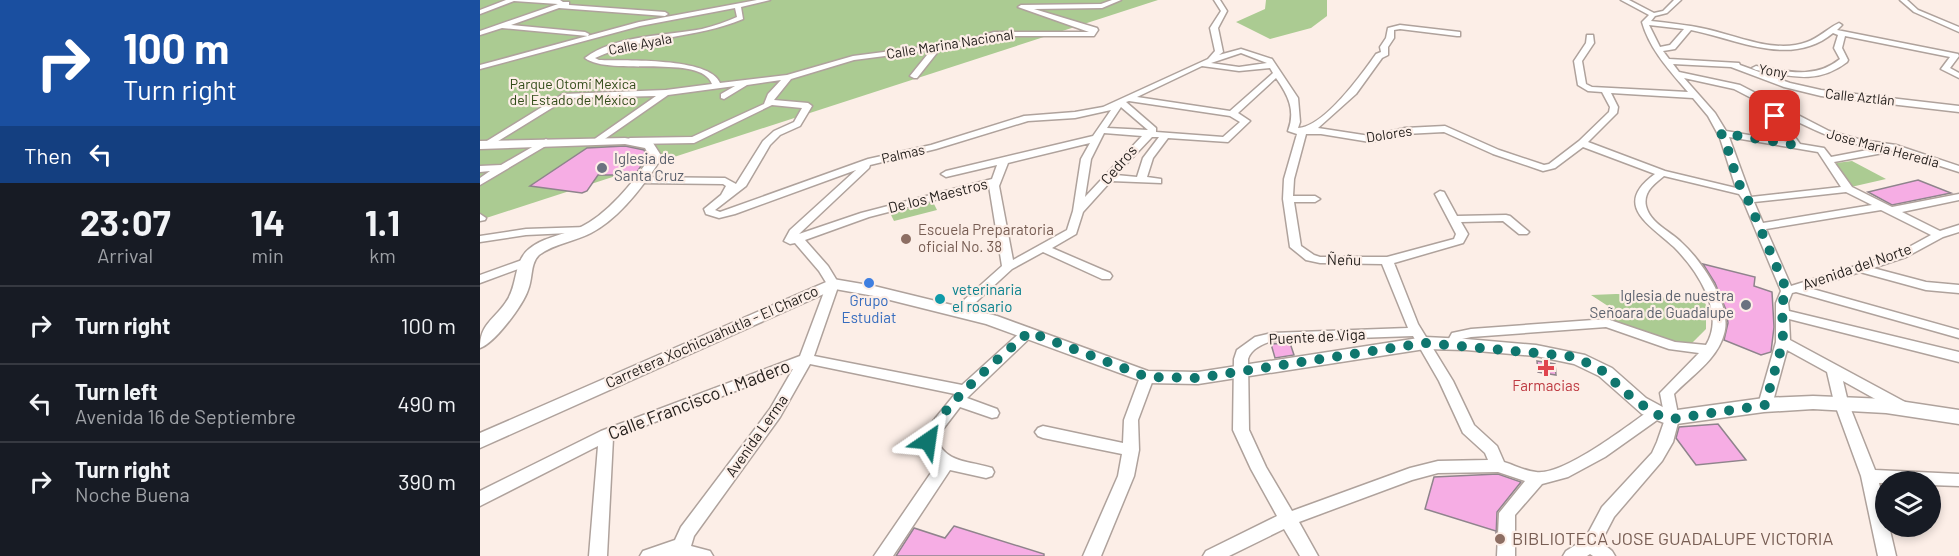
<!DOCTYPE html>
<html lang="en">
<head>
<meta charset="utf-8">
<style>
  body { margin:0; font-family:Barlow,sans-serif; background:#242831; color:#f1f3f6; height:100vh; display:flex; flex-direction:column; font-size:22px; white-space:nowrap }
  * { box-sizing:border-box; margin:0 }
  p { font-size:20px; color:#9ea1a6 }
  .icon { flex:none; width:33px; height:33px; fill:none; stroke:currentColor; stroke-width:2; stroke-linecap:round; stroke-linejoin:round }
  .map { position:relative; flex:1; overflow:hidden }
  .sheet { display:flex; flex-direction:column; background:#171b24; width:480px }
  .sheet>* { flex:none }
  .top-card { background:#1a4fa0; color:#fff; overflow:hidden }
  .controls { position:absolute; left:1395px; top:471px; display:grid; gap:12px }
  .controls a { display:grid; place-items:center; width:66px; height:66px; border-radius:50%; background:#171b24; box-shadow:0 3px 9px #0003; font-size:30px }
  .pin { position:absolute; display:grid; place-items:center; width:51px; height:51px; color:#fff; margin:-26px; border-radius:12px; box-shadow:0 3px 9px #0006 }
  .me { position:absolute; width:66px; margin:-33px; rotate:32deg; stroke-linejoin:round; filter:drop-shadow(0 0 4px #0008) }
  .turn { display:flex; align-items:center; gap:21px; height:126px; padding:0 24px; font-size:27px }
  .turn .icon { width:78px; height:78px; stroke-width:2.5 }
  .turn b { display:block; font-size:42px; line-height:51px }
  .then { display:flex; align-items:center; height:57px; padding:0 24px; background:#0003; gap:12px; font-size:22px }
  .eta { display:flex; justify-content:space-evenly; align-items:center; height:102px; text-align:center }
  .eta b { font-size:36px; font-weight:700; line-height:42px }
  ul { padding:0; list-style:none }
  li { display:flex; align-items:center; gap:18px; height:78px; padding:0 24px; border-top:2px solid #363941 }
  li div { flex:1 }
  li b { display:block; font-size:22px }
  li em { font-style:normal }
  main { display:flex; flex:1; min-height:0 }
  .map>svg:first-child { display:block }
</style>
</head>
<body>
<main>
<section class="sheet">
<div class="top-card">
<div class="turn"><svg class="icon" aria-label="right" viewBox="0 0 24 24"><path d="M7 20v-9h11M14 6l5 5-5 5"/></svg><div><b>100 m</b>Turn right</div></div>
<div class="then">Then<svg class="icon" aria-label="left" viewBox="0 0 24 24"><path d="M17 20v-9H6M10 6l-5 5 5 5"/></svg></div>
</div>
<div class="eta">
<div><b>23:07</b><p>Arrival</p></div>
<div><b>14</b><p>min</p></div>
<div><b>1.1</b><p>km</p></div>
</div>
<ul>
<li><svg class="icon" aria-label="right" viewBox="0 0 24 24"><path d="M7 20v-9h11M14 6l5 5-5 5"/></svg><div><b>Turn right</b></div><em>100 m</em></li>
<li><svg class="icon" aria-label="left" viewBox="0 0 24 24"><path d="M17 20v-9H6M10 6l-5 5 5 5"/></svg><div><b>Turn left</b><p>Avenida 16 de Septiembre</p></div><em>490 m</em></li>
<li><svg class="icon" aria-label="right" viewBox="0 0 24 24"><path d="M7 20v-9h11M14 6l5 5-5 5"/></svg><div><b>Turn right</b><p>Noche Buena</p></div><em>390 m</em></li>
</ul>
</section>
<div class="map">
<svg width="1479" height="556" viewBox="0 0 1479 556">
  <rect width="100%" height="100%" fill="#fceee7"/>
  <g fill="#abcb92">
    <polygon points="0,0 678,0 0,220"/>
    <polygon points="786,0 847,0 847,16 831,28 790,39 756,22 785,9"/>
    <polygon points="1372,161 1406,179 1371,187 1356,163"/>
    <polygon points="453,202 457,210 414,221 410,213"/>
    <path d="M1136 294 1175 295 1202 303 1216 298 1223 299 1226 305V329L1211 344C1185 346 1158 330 1134 321L1131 308 1111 295Z"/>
  </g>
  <g fill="#f6ade4" stroke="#8f848c" stroke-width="1.5">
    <polygon points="145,146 164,150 167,157 155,175 118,175 107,191 102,193 50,186 107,148"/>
    <polygon points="1438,180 1471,193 1412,205 1388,192"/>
    <polygon points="1223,264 1275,277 1274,286 1292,292 1294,327 1291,352 1281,355 1244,340 1248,323 1246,310 1235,283"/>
    <polygon points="810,343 814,355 795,358 791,344"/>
    <polygon points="1057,361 1075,364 1076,375 1058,372"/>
    <polygon points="1238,424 1266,460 1216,465 1196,438 1199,427"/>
    <polygon points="1018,474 1041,482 1017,512 1016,537 1016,531 945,509 954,477"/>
    <polygon points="474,526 564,554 564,556 416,556 434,528 465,538"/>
  </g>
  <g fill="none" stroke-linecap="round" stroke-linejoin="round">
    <defs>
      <g id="minor">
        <polygon points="26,0 80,0 83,2 89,2 89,5 185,12 188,14 185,16 79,8 31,25 105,32 109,34 108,36 22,28 0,35 0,31 78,4 34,1 0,14 0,10"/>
        <path d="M277 0H290L261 7 263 19C215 39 162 36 115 58L119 60C145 61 230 57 240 83L307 75 373 56 481 42 514 32H609L538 7 541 5 621 4 632 0H641L622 8 554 9 617 28 618 30 614 36H515L482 46 460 49 437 78H434L430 76 451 50 374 60 311 79 294 100 328 103 332 106 320 126 300 135 290 145 266 186 235 210 240 212 388 159 451 145 544 116 595 112 623 107 728 59 735 51 730 28 741 11 734 0H740L747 11 738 28 743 52 739 55 761 49 792 59 818 98 820 122 818 128C844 127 882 74 896 54L901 52 900 47 906 38 908 28 920 25 980 32V36H977L920 29 914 30V38L908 47V55L902 58 876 94 838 128 890 136 925 128 965 126 1019 150 1064 165 1069 164 1099 141 1129 112 1130 107 1122 92 1108 91 1098 85 1094 61 1106 43 1107 35H1113L1114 43 1102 61 1106 84 1112 87 1208 92C1190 71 1170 50 1162 22L1169 15 1141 0H1149L1174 13 1183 11 1194 0H1201L1187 13 1175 16 1171 21C1189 23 1208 25 1226 29 1258 36 1295 54 1327 42 1339 38 1348 28 1359 23L1362 25 1357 30 1478 54 1479 56 1470 68 1479 73V78L1461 69 1470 57 1365 36 1362 48 1368 60 1367 62C1337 85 1310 76 1276 70L1272 68 1276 66C1306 71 1334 80 1360 59L1354 48 1358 35 1353 33C1311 68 1257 39 1211 30L1195 49 1183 51 1189 59 1259 63 1260 65 1310 83 1341 90 1479 106V112L1341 96 1304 87 1251 67 1193 64 1199 72 1260 85 1349 131 1382 140 1416 145 1479 166V172L1407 149 1406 152 1403 153 1354 162 1372 187 1412 207 1479 194V200L1422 212 1460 231 1479 225V232L1463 237 1426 257 1393 268 1446 282 1479 285V293L1446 290 1380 272 1329 288 1479 330V338L1316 292 1312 293 1308 303 1309 311 1479 352V362L1309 319 1310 340 1425 402 1427 406 1425 410 1420 411 1415 410 1363 381 1368 402 1395 470 1479 474V486L1450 485V482L1399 483 1406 512V526H1409L1416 556H1398L1381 476 1354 402 1347 372 1307 350 1292 405 1290 409 1285 410 1280 409 1278 405 1296 342V303L1301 291 1263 200 1259 194 1184 176C1174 184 1163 192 1166 206 1170 223 1190 231 1201 242 1221 260 1253 306 1244 334 1237 360 1211 376 1194 394L1199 419 1193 442 1182 461 1134 517 1121 542 1132 551 1135 556H1113L1110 554 1107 556H1083L1086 551 1105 539 1122 507 1172 453 1177 442 1185 419 1180 393 1219 353 1189 349 1126 327 991 337 982 339 978 347H968L966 344 972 333 991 329 1127 319 1195 342 1226 345C1246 313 1217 270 1194 247 1169 224 1132 205 1175 174L1103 147 1075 168 1063 171 1013 154 964 132 925 134 890 142 841 134H826L814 179 813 196H835L840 199 835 202H814L821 246 834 255 840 257H907L974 239 976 234 955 194 960 191 964 192 977 216 1026 215 1030 216 1049 232 1047 234H1039L1023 221 981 222 988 234 983 243 914 263 938 324 973 381 994 425 1017 446 1024 462C1034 465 1045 471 1056 472 1083 476 1146 427 1170 410L1175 409 1180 410 1182 414 1180 418 1125 457 1088 477 1062 484 1035 515V556H1017L1019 513 1045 481 1018 472 958 473 932 480 819 522 838 556H820L804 529 749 556H723L726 551 797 516 771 469 753 430 754 359 757 350 775 337 792 333 928 328 902 264 840 263 826 260 810 247 803 199 804 179 817 134 808 131C816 110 808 95 796 78L758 113 770 121 748 142 688 138 673 158 667 177 681 179V183L631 181 603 212 596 234 572 248 630 273 632 276 630 279H622L563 252 532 269 483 314H475L473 311 475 308 522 266 509 186 389 217 325 240 348 266 359 284 334 356 482 385 544 329 549 328 556 332 487 398 517 409 519 413 517 417 512 418 480 407 457 437C462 463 491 461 512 468L514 472 512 476 506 478 470 470 413 556H394L457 464 446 451 441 436 475 394 330 364 300 417 214 536 211 546 230 551 233 556H160L163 551 195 540 201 527 290 409 313 369 133 438 127 556H109L118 446 0 506V491L121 431 320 356 347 284 339 271 315 243 310 244 304 241 310 230 376 170 255 214 239 218 226 214 224 209 241 195 246 186 243 184 158 183 153 180 158 177 245 178 256 184 283 141 294 131 314 122 322 108 292 105 214 143 150 144 145 141 150 138 212 137 284 104 288 94 301 80 267 85 244 99 241 98V94L255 86 188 95 119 143 114 140 116 138 176 96 88 98 10 146 7 147 2 144 83 94 186 90 232 84C221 53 130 77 105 58 134 35 186 36 222 29 234 26 246 22 257 17L255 8 160 26 0 69V65L159 22ZM1169 25 1204 29 1190 45 1180 47ZM761 53 787 63 759 67 731 63ZM722 66 759 71 790 68 793 73 750 111 657 97ZM1204 78 1254 89 1283 104 1309 142 1246 131 1235 113ZM1131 93 1213 98 1228 116 1240 138 1256 188 1185 171 1108 142 1137 113 1138 107ZM649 101 750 116 760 122 743 137 676 132V128L646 102ZM641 107 668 130 627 128ZM631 110 613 136 466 171 461 174 466 177 517 165 512 179 381 213 319 234 389 168 390 165 456 149 548 121 595 118ZM1296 111C1332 129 1357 143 1398 148L1351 157 1344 148 1320 144ZM624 133 662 136 605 197 611 159ZM672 137H679L663 158 657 177 636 175ZM1249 137 1338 152 1361 187 1271 197ZM610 143 601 159 593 211 587 230 533 260 519 186 528 163ZM1366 192 1392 205 1283 223 1274 202ZM1401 210 1451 235 1418 253 1311 286 1286 229ZM933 336 959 381 983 433 1005 453 1008 460 958 461 930 468 812 511 786 467 769 430 768 359C771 349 782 344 792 341Z"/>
        <polygon points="1420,0 1427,0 1438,10 1479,27 1479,32 1434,12"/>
        <polygon points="66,139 71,142 69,144 0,185 0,178 10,171 0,172 0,166 21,165"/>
        <polygon points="0,214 6,218 5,220 0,221"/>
        <polygon points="107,227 111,228 113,230 111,232 46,235 0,242 0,236 46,229"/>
        <polygon points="45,259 51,263 49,265 0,283 0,275"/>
        <polygon points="667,372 672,374 674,377 658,420 659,450 654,476 621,556 603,556 638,476 642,454 563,438 558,436 555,432 558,428 563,426 643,443 644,420 660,377 662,374"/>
      </g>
      <g id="major">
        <path d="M145 138 173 143 182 157C165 184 140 218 111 233 94 242 75 243 59 255 50 264 53 278 48 290 43 305 15 343 0 348 0 324 13 321 26 302 38 286 33 262 49 249 63 237 83 235 99 228 127 215 154 182 170 157L165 148 145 144 0 149V141Z"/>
        <polygon points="353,279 394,286 517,316 668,371 718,372 945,337 986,339 1056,345 1105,355 1132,368 1166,398 1190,411 1284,398 1333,396 1406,399 1479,410 1479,424 1406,413 1333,409 1284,412 1189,425 1162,414 1119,376 1094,364 1056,356 986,350 945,349 718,384 667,383 506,324 394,296 355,289 0,448 0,433"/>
      </g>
    </defs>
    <use href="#minor" stroke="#afa29c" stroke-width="3"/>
    <use href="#major" stroke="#afa29c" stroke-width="3"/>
    <use href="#minor" fill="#fff" fill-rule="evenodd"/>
    <use href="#major" fill="#fff" fill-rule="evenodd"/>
  </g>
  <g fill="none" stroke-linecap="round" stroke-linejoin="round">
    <path stroke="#0f766e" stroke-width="10" stroke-dasharray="0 18" d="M448 441C454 412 525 353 549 332L667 377 718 378 945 343 1089 356 1118 367 1150 396 1175 414 1192 419 1285 405 1303 342 1302 303 1307 291 1268 200C1254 181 1252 154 1241 133L1316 145 1295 116"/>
  </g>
  <g fill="#6b7280" stroke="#fceee7" stroke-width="2">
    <circle cx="122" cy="168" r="6"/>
    <circle cx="1266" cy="305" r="6"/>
  </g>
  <g fill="#8d6e63" stroke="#fceee7" stroke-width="2">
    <circle cx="426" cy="239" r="6"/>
    <circle cx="1020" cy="539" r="6"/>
  </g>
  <circle fill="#3f7fe0" stroke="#fceee7" stroke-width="2" cx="389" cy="283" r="6"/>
  <circle fill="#0f9aa8" stroke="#fceee7" stroke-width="2" cx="460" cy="299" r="6"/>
  <path fill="#e0444e" stroke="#fceee7" stroke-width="2" d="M1063 359h6v6h6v6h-6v6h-6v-6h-6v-6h6z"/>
  <g text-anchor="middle" stroke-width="4.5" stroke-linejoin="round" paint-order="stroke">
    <g font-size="14" fill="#26211e" stroke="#fceee7">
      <text transform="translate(160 44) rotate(-11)" y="5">Calle Ayala</text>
      <text transform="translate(470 44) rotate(-9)" y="5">Calle Marina Nacional</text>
      <text transform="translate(1293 71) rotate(9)" y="5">Yony</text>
      <text transform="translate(1380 97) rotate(6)" y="5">Calle Aztlán</text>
      <text transform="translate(909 134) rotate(-9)" y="5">Dolores</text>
      <text transform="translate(1403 148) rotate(15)" y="5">Jose Maria Heredia</text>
      <text transform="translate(423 154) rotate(-13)" y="5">Palmas</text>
    </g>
    <g font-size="14" fill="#314b18" stroke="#fceee7">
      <text x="93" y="89">Parque Otomí Mexica<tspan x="93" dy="16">del Estado de México</tspan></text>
    </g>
    <g font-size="15" fill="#5b616d" stroke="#fceee7" text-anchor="start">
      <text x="134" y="164">Iglesia de<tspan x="134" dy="17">Santa Cruz</tspan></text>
      <text x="1254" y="301" text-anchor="end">Iglesia de nuestra<tspan x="1254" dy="17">Señoara de Guadalupe</tspan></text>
    </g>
    <g font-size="15" fill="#26211e" stroke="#fceee7">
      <text transform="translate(639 165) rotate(-49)" y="5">Cedros</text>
      <text transform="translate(458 196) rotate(-14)" y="5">De los Maestros</text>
      <text transform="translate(864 260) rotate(1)" y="5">Ñeñu</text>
      <text transform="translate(1377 267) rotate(-19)" y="5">Avenida del Norte</text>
      <text transform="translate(232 337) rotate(-24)" y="5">Carretera Xochicuahutla - El Charco</text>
      <text transform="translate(837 337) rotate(-3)" y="5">Puente de Viga</text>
      <text transform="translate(277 436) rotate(-55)" y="5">Avenida Lerma</text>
    </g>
    <g font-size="15" fill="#785e54" stroke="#fceee7" text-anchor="start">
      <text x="438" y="235">Escuela Preparatoria<tspan x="438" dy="17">oficial No. 38</tspan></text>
    </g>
    <g font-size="15" fill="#0d838f" stroke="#fceee7" text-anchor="start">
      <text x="472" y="295">veterinaria<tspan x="472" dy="17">el rosario</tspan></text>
    </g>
    <g font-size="15" fill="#366cbe" stroke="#fceee7">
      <text x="389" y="306">Grupo<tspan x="389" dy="17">Estudiat</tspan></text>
    </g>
    <g font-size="15" fill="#be3a42" stroke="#fceee7">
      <text x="1066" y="391">Farmacias</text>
    </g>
    <g font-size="18" fill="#26211e" stroke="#fceee7">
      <text transform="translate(219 400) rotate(-21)" y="6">Calle Francisco I. Madero</text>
    </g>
    <g font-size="18" fill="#785e54" stroke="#fceee7" text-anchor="start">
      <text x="1032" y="545">BIBLIOTECA JOSE GUADALUPE VICTORIA</text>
    </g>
  </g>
</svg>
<div class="controls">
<a><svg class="icon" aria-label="layers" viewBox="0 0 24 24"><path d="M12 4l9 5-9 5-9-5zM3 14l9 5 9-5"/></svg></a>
</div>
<div class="pin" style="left:1295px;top:116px;background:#d93025"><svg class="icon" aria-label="arrive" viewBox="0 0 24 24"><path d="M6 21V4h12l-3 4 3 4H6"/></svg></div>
<svg class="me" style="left:448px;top:441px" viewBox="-20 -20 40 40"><path d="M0-17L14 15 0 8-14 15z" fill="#0f766e" stroke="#fff" stroke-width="4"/></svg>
</div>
</main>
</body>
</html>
